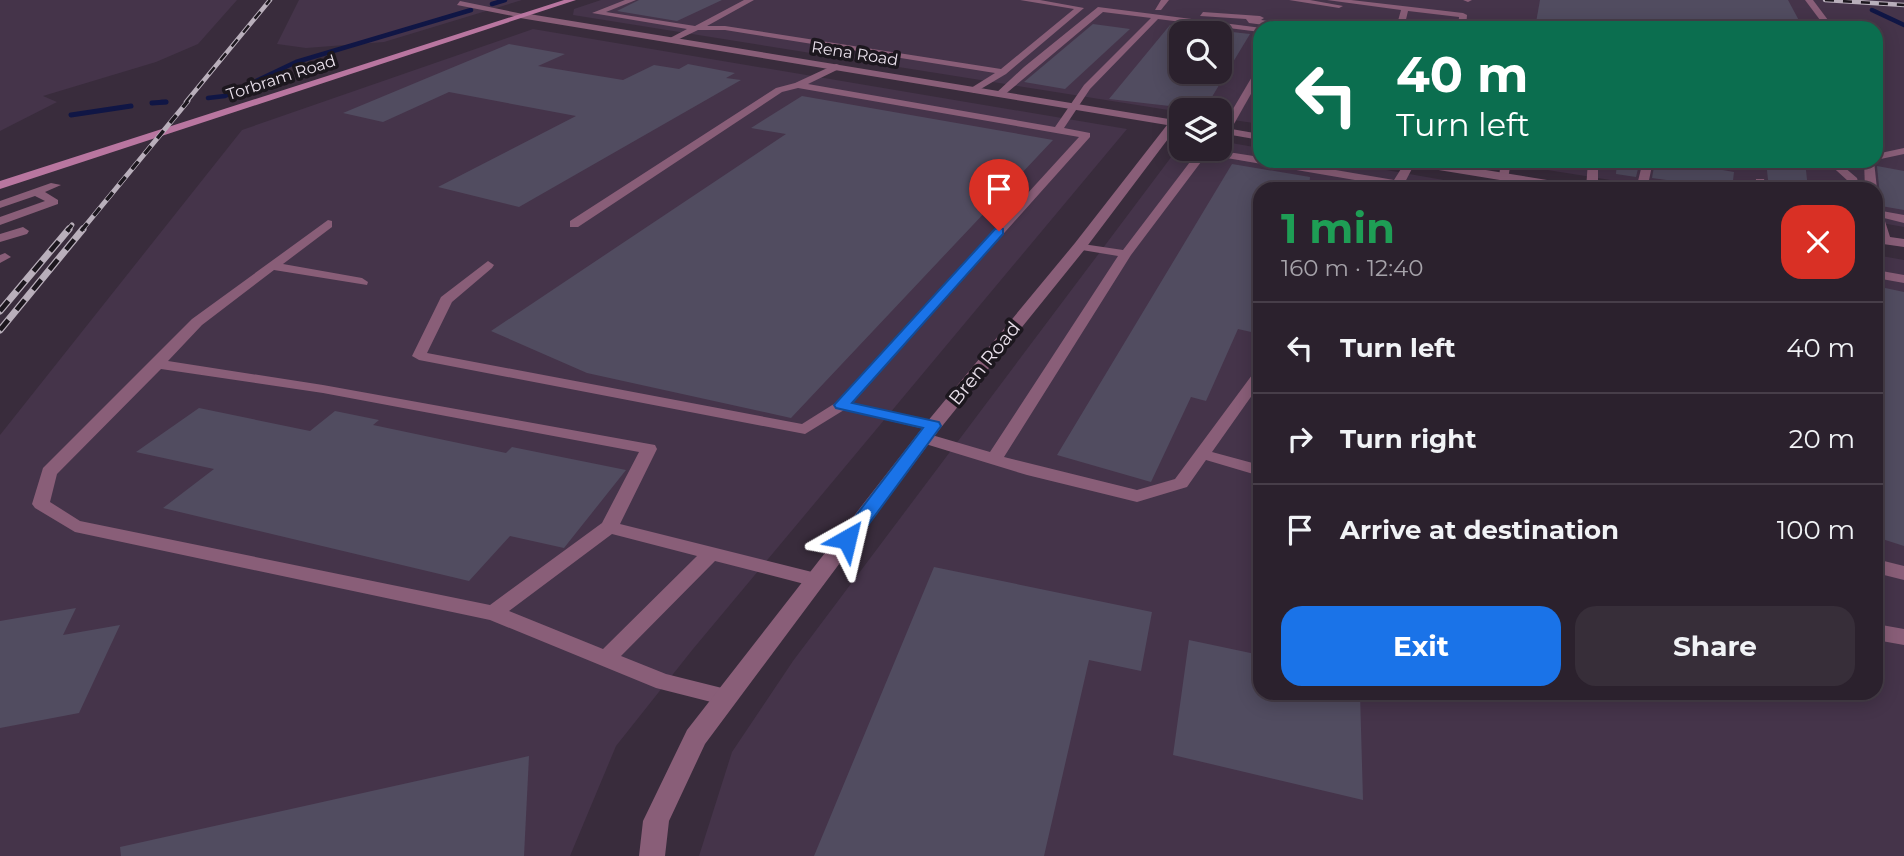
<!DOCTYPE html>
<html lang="en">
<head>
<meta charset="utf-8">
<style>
  body { margin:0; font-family:Montserrat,sans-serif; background:#372e39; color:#f1f3f6; height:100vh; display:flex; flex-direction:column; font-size:26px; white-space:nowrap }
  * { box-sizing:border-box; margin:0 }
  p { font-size:23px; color:#a6a3aa }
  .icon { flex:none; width:38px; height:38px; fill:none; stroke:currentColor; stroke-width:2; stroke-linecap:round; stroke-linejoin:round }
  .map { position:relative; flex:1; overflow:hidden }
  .details { position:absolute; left:1253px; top:182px; width:630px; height:518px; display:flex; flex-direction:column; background:#2b212d; border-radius:21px; box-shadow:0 4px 18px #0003,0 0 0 2px #473e49 }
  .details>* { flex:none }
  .top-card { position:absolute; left:1253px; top:21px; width:630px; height:147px; border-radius:21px; box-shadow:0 4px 18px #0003,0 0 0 2px #473e49; background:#0b6e4f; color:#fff; overflow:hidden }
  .buttons { position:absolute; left:1169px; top:21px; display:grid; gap:14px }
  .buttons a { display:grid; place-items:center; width:63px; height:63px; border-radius:14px; background:#2b212d; box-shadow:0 4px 18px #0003,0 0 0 2px #473e49; font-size:35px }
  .pin { position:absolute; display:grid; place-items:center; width:60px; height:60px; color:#fff; margin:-72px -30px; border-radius:50% 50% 50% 0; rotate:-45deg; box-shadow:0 0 7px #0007 }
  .pin .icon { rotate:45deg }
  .me { position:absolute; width:77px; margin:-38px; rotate:37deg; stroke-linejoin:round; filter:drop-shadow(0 0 5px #0008) }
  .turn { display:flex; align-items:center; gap:24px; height:147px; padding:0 28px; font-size:32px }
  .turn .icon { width:91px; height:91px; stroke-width:2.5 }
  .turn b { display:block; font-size:49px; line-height:60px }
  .round { display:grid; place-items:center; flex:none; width:74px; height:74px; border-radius:21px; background:#372e39 }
  .summary { display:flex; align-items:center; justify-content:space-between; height:119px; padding:0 28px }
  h1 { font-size:42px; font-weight:700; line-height:52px; color:#1e9e55 }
  .cta { display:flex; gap:14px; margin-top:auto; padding:14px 28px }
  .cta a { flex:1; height:80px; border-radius:21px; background:#1a73e8; color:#fff; font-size:28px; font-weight:700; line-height:80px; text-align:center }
  .cta a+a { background:#372e39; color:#f1f3f6 }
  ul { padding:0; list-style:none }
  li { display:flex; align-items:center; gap:21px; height:91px; padding:0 28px; border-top:2px solid #473e49 }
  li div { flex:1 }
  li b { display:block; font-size:26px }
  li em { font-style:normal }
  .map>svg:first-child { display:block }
</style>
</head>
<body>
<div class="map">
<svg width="1904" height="856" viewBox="0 0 1904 856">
  <rect width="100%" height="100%" fill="#392c3c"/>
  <g fill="#45344a" fill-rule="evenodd">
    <polygon points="0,0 237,0 198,44 156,62 43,96 57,102 0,131"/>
    <polygon points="299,0 522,0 384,42 306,48 277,44"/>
    <path d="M601 0H1904V227L1876 222V189H1667L1491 161H1876V28H1260V124L1220 118V110L1181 112 573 15 574 9ZM1181 33H1220V72H1181Z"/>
    <polygon points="533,29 1127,129 693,649 616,746 570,856 0,856 0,435 242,130"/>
    <polygon points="1220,141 1260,148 1260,161 1335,161 1495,189 1260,189 1260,693 1876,693 1876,255 1904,260 1904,856 699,856 732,752 793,661 1181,144 1181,149 1220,149"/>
  </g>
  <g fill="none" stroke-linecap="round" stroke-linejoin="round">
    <g stroke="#101645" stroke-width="4.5">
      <polyline points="492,4 505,0"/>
      <polyline points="1872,10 1904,25"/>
      <polyline points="208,98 225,96 296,62 471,10"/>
      <polyline points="161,102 166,102"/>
    </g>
    <g stroke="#101645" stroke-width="5">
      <polyline points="152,103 166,102"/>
      <polyline points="71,115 131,106"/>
    </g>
  </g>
  <g fill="#514c60" fill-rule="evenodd">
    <polygon points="639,0 722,0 677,21 617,11"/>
    <polygon points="1540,0 1788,0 1803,28 1535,28"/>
    <polygon points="1093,24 1130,29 1065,89 1024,82"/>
    <path d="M1170 25 1250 34 1204 110 1109 99ZM1181 33H1220V72H1181Z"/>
    <polygon points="509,44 565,54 538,66 623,80 654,65 679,69 688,64 735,73 726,78 741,80 519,207 438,187 576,116 449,92 383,122 343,113"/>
    <polygon points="802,96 1053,140 791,418 587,373 491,331 786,134 751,128"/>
    <polygon points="1617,161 1640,161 1636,177 1616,174"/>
    <polygon points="1655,161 1671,161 1734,172 1732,189 1652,178"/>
    <polygon points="1766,161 1805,161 1808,189 1769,189"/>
    <polygon points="1232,164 1310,177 1309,189 1260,189 1260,334 1238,329 1206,401 1191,397 1151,482 1057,455"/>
    <polygon points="1877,166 1904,171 1904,210 1881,206"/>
    <polygon points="1876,286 1904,292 1904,546 1876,537"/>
    <polygon points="199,408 310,431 335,411 379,420 373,425 506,453 512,447 626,470 564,548 510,536 469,581 163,508 214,469 136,452"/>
    <polygon points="934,567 1152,612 1141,671 1089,660 1044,856 814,856"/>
    <polygon points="76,608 63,635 120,625 79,713 0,728 0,621"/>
    <polygon points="1189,640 1260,655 1260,693 1360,693 1363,800 1173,755"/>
    <polygon points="529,756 524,856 121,856 120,847"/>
  </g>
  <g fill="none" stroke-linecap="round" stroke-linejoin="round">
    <g fill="#895e78" fill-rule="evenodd">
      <polygon points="625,0 636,0 606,12 695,26 744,0 754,0 707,26 725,26 1001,69 1074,9 1020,0 1040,0 1084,8 1006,74 974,93 969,90 971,88 995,73 725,30 698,30 673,42 670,42 670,38 687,29 592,13"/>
      <polygon points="1161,0 1169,0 1161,10 1155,10"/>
      <polygon points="1289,0 1310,0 1343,6 1339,8"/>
      <polygon points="1327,0 1351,0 1463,13 1467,15 1466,28 1458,28 1459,17 1408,11 1404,28 1396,28 1401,10"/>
      <polygon points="1463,0 1472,0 1468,2"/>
      <polygon points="1805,0 1813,0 1834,28 1826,28"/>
      <polygon points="460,1 523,14 527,16 523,18 457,5"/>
      <polygon points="1098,7 1262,28 1260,32 1158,19 1090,89 1064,128 1090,133 1090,137 852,403 939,423 941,426 939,429 933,431 844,410 805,434 419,360 412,356 441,297 488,261 494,265 492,268 452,302 427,353 802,424 837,402 1079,137 798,88 782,92 578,227 570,227 570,221 776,88 795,83 836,64 839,65 839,69 808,84 1055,127 1084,85 1151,18 1103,12 1003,96 995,94 1024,67"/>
      <polygon points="1203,12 1260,16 1264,18 1261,20 1293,24 1296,21 1341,28 1287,28 1249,23 1246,19 1200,16"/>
      <polygon points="1260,67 1260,78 1230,131 1221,133 1220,131 1256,70"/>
      <polygon points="1904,148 1904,154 1876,160 1876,154"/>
      <polygon points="1215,150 1260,157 1260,161 1283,161 1394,180 1406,161 1416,161 1403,186 1400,189 1388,189 1390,186 1215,156 1204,158 1131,255 1004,457 1137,490 1175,479 1255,371 1260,370 1260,384 1212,452 1260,465 1260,476 1206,460 1187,487 1137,502 1027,475 919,442 917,438 925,433 990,452 1118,256 1076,249 1076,243 1123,250 1196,154"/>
      <polygon points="1501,161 1511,161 1508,179 1499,177"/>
      <polygon points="1588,161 1598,161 1598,189 1586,189"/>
      <polygon points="1643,161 1653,161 1649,180 1685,186 1691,189 1648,186 1648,189 1636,189"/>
      <polygon points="1826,161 1837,161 1857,178 1860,189 1848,189 1848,181"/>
      <polygon points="1864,161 1874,161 1877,189 1876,190 1865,189"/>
      <polygon points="1756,179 1764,179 1767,189 1755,189"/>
      <polygon points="51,183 61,185 45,192 58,200 58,204 0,225 0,217 45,201 35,196 0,208 0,201"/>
      <polygon points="1876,206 1882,211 1904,215 1904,223 1884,218 1891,240 1889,243 1885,244 1879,240 1876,229"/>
      <path d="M328 220 332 221V227L283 264 362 278 368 282 367 285 274 270 202 325 168 361 323 385 655 445 657 449 620 524 816 573 823 575 825 580 823 585 816 587 715 561 621 656 666 674 734 691 737 697 734 703 727 706 656 688 490 620 75 532 35 508 32 504 43 468 192 319ZM161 369 323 393 639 452 602 523 490 605 80 521 50 502 57 474ZM612 534 697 556 603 649 509 611Z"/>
      <polygon points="23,227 29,231 27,234 0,242 0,234"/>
      <polygon points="5,253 11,257 0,263 0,255"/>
      <polygon points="1876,270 1904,275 1904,283 1876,278"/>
      <polygon points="1876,559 1904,566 1904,580 1876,573"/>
      <polygon points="1876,624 1904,629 1904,645 1876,640"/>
    </g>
    <g fill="#895e78" fill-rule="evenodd">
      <polygon points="523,13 1181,121 1181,127 1177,127 1085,249 939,430 705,744 669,821 665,856 639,856 643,821 687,730 927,422 1075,243 1167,125 520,18"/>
      <polygon points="1220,127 1260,134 1260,140 1220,133"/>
      <polygon points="1402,161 1430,161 1578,185 1584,189 1556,189 1408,165"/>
      <polygon points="1876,235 1904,239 1904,247 1876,243"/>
    </g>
    <polygon fill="#b976a0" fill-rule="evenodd" points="564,0 576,0 0,189 0,181"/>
    <defs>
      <g id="rail-far2">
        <polyline points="1825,0 1904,5"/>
        <polyline points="186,102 270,0"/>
      </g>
      <g id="rail-far1">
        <polyline points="67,231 72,225"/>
        <polyline points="81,231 188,101"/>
      </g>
      <g id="rail">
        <polyline points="0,311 69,229"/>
        <polyline points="0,330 83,229"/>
      </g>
    </defs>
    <use href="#rail-far2" stroke="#b9afbb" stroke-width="4.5"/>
    <use href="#rail-far1" stroke="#b9afbb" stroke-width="5"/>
    <use href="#rail" stroke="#b9afbb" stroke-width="7"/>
    <use href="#rail-far2" stroke="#1c171e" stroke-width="2.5" stroke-dasharray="9" stroke-linecap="butt"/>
    <use href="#rail-far1" stroke="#1c171e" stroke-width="3.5" stroke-dasharray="10" stroke-linecap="butt"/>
    <use href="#rail" stroke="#1c171e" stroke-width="4.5" stroke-dasharray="13" stroke-linecap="butt"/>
  </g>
  <polygon fill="#1a73e8" stroke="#114b97" stroke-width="2" points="999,228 1003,229 1003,234 852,403 939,422 941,426 854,544 841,544 838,539 841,535 923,428 836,408 834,405 995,229"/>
  <g text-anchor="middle" stroke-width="7" stroke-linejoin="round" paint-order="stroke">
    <g font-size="16" fill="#e9e0eb" stroke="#1c171e">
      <text transform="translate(855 53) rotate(9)" y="6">Rena Road</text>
      <text transform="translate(281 77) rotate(-18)" y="6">Torbram Road</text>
    </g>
    <g font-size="19" fill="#e9e0eb" stroke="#1c171e">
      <text transform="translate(984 363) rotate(-51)" y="7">Bren Road</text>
    </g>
  </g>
</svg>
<div class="buttons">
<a><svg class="icon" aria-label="search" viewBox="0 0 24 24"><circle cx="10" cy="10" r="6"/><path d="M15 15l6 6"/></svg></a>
<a><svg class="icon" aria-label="layers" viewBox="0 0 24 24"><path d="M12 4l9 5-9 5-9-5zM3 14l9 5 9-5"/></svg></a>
</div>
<div class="pin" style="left:999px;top:231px;background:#d93025"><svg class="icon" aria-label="arrive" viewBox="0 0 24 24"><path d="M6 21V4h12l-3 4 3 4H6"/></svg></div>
<svg class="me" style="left:847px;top:539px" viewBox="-20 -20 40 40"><path d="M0-17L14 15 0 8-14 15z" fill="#1a73e8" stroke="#fff" stroke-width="4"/></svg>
<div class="top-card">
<div class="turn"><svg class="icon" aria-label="left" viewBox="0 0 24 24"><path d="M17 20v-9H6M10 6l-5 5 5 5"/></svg><div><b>40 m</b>Turn left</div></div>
</div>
<section class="details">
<div class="summary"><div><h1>1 min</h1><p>160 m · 12:40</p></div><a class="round" style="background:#d93025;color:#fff"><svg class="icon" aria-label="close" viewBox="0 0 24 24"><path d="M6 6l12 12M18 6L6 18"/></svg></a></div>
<ul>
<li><svg class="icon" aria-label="left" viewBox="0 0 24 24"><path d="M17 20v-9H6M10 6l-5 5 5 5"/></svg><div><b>Turn left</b></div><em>40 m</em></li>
<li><svg class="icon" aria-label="right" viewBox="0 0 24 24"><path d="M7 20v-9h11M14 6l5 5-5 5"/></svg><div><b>Turn right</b></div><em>20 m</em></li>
<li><svg class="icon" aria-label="arrive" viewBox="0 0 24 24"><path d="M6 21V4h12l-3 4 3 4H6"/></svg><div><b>Arrive at destination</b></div><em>100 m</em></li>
</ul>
<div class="cta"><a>Exit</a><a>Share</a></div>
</section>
</div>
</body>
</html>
